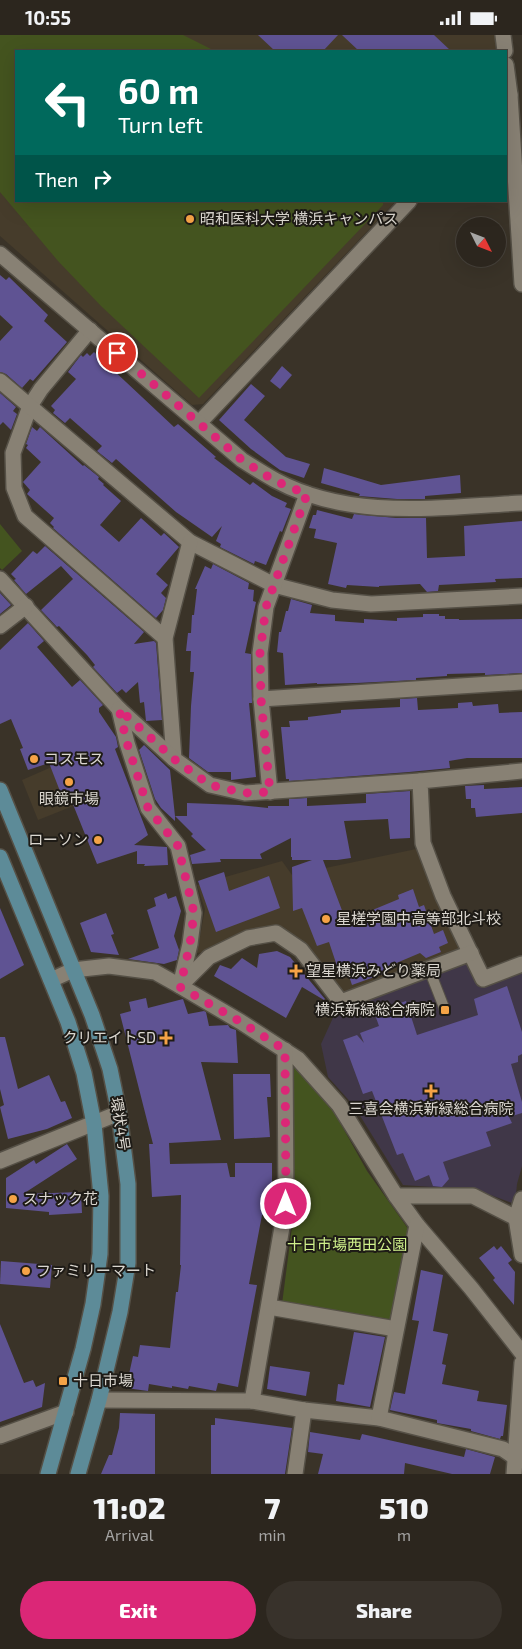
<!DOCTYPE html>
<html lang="en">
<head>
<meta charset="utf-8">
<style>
  body { margin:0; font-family:"Exo 2","Noto Sans JP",sans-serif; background:#38322b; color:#f1f3f6; height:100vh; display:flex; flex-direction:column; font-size:19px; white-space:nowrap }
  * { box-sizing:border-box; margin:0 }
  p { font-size:16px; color:#a6a5a4 }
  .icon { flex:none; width:28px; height:28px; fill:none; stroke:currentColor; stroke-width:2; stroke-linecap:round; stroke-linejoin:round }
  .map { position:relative; height:1439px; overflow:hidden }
  .panel { display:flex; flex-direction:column; background:#2c261e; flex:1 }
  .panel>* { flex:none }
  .guide { position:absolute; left:15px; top:15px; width:492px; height:152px; border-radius:0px; box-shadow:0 5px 20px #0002,0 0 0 1px #48433c; background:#00695c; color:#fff; overflow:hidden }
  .needle { width:32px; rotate:132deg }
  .tools { position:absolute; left:456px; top:182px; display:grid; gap:10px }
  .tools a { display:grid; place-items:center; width:50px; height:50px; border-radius:50%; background:#2c261e; box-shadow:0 5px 20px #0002,0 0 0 1px #48433c; font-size:25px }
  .pin { position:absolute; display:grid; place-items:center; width:42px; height:42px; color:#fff; margin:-21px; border:2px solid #fff; border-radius:50%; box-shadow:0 1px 5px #0007 }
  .me { position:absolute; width:55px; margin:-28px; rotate:0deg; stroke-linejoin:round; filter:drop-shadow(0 0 4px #0008) }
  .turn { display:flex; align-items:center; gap:18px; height:105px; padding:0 20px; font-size:22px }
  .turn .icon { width:65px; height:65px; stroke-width:2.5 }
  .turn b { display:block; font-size:35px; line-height:42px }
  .then { display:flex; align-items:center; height:48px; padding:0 20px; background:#0003; gap:10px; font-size:19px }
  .eta { display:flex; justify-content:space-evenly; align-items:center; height:85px; text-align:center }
  .eta b { font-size:30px; font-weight:800; line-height:35px }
  .primary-button { display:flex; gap:10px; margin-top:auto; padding:10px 20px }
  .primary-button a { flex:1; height:58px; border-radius:30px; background:#db2777; color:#fff; font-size:20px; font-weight:800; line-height:58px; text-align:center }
  .primary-button a+a { background:#38322b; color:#f1f3f6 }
  .status { display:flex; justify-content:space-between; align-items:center; height:35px; padding:0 25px; background:#2c261e; direction:ltr }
  .status svg { height:14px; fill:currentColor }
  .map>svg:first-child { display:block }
</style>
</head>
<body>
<div class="status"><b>10:55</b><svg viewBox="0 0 49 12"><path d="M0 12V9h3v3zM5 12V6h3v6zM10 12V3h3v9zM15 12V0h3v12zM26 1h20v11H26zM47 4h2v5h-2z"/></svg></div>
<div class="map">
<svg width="522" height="1439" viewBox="0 0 522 1439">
  <rect width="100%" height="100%" fill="#3a3328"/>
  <g fill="#463c2b">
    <polygon points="0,0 495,0 496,16 16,16 16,166 396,166 203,369 192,370 0,201"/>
    <polygon points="79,720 96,762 38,785 22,745"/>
    <polygon points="421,813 463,918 344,960 294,901 197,918 205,874 197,850 282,826 292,840"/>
  </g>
  <polygon fill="#403748" points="465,927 480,950 522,936 522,1131 517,1149 515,1169 477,1155 403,1150 354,1071 328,1042 321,1009 337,974"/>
  <g fill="#44541f">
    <polygon points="0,0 183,0 215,16 16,16 16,166 383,166 383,170 199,363 101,271 58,226 0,157"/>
    <polygon points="0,489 22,516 2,535 0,533"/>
    <polygon points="294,1029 334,1077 367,1136 409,1195 390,1289 282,1269 292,1192 291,1126"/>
  </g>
  <g fill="#5f5393">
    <polygon points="258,0 338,0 323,16 275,16"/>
    <polygon points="342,0 434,0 451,16 359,16"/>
    <polygon points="0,240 6,245 9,242 48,280 44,286 67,307 33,346 30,344 22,353 6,339 0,337 0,306 13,292 0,280"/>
    <polygon points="94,317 174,392 178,389 216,422 214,423 250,450 253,447 272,461 287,468 285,472 291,474 282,497 280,496 266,530 255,526 254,529 220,512 221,509 216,506 222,491 212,502 176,477 116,424 112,428 97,416 102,411 70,383 65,388 53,378 55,375 51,371 76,344 68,337 81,320 83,322 87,318 90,321"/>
    <polygon points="282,331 292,340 280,354 270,346"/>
    <polygon points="251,349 265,361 244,385 286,422 310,429 304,443 280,435 251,414 219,385"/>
    <polygon points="0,358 16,372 13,376 17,379 11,395 3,387 0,390"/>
    <polygon points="32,392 37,396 40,392 83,431 84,430 99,442 98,444 104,449 103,450 121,466 100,490 119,507 141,483 161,501 164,498 179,512 156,539 168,550 161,558 166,563 163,575 156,583 53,493 54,492 50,488 54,483 27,459 30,455 23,447 41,427 26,413 28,410 26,409"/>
    <polygon points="324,433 381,450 460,440 461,458 425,461 425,464 397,464 359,461 360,459 321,448"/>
    <polygon points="317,475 352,484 354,479 396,483 426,483 427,523 465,521 464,491 522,486 522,543 495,544 496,547 439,550 438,556 427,557 420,549 379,551 379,552 347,550 346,553 328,549 337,508 314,503 316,494 309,493 313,480 316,480"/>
    <polygon points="45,511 144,597 134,609 154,606 156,608 162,685 146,686 144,667 140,668 138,647 126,658 122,654 117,658 93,632 95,630 87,620 59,591 57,592 41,575 73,544 61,531 26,559 14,545 16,544 11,539 33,516 37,519"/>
    <polygon points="213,529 249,548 248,554 254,555 253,566 256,567 245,618 251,619 252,668 249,668 256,742 231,745 231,737 208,737 189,723 191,671 194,637 190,637 191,616 186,616 188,598 191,598 192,580 194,580 197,554 195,554 205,531 211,534"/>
    <polygon points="0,558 11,570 0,579"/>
    <polygon points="291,564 312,570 310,578 335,580 335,586 364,588 364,584 397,586 397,583 423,582 423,579 439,579 439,581 445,581 445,584 459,584 459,585 522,584 522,638 485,640 485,638 447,639 447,641 416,643 416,645 356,648 317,649 317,648 285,650 283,618 277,617 279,597 281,597 286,576 288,576"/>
    <polygon points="28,588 44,606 37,612 72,652 80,645 103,670 99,673 99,677 116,702 118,712 115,714 148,800 134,810 167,812 168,830 144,831 145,829 137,829 137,816 97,829 72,767 65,769 49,728 28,735 20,714 23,713 11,684 0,689 0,615"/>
    <polygon points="417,663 418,675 458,673 458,668 472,667 473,671 498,669 499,678 522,677 522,723 467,723 449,726 450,733 409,737 289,746 289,744 286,744 281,692 290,692 289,686 308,685 308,682 341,678 341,675 400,672 400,664"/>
    <polygon points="144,710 170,735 175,781 187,781 187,768 239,770 268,773 268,771 289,771 289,764 307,763 307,771 366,768 366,759 410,756 410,803 390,804 388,784 344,786 351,823 337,825 323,825 346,886 399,864 398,860 413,854 419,872 424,870 434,899 443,895 448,908 439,912 441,917 426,923 420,918 387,932 388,937 352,950 348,938 340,940 329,907 317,911 302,873 293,876 292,832 312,825 292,825 292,822 291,822 291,803 260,819 262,824 220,824 221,827 192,829 190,820 206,815 191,801 193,799 175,781 175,786 161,773 155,764 139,715"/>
    <polygon points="484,750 484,754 522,752 522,778 476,782 475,773 471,773 471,764 466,764 465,751"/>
    <polygon points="224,837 229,856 269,841 280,873 216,897 198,846"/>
    <polygon points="166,858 168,864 176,861 181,876 174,901 179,915 177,925 164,929 128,924 159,913 147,875 156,871 154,863"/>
    <polygon points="0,873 24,930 0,944"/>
    <polygon points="106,878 114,899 111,900 119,920 91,917 80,888"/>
    <polygon points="277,916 290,922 325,964 324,965 302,952 286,983 214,941 220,930 231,934 242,923 257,933 259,919"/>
    <polygon points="507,951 522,997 522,1019 518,1021 518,1027 511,1029 522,1067 522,1078 509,1082 512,1088 486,1097 491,1111 443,1127 449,1144 442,1152 433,1151 429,1140 415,1146 403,1118 397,1120 372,1056 363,1059 343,1005 357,1000 364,1008 360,998 379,991 374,977 406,966 417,1000 478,980 474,964"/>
    <polygon points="146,963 148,973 183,964 188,979 204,976 206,977 209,991 228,990 230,993 236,995 238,1028 201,1027 221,1105 169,1108 170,1129 227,1128 230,1142 235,1142 235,1128 272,1128 272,1180 262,1180 249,1249 257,1250 238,1352 218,1348 216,1356 189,1351 188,1354 172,1351 172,1353 149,1349 148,1356 126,1353 133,1321 138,1322 140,1310 170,1313 176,1257 178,1257 181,1230 180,1230 181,1160 152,1162 149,1109 153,1109 120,979 131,976 129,967"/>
    <polygon points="0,1002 5,1002 18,1054 49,1040 61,1067 65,1066 72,1083 47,1094 8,1104 0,1072 4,1070 0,1054"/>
    <polygon points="233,1039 270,1039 271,1062 267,1062 270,1102 234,1104"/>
    <polygon points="67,1109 77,1124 23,1159 81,1157 82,1178 49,1180 49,1177 6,1173 6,1143 34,1125 36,1129"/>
    <polygon points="494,1211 497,1215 501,1211 512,1225 508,1228 515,1237 514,1270 493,1245 495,1243 479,1223"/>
    <polygon points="1,1226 52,1230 50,1253 0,1249"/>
    <polygon points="421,1235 443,1240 433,1296 448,1299 442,1329 446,1330 442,1349 479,1356 477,1366 507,1370 503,1401 501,1401 500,1404 471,1396 471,1394 437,1388 437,1385 390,1375 394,1357 405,1359 419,1286 412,1285"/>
    <polygon points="0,1289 24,1348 33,1345 36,1352 45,1348 42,1372 0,1387"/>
    <polygon points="354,1297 385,1302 370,1372 336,1366 338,1349 344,1350"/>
    <polygon points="270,1331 310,1337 306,1361 267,1354"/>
    <polygon points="120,1378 155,1379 155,1439 101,1439 109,1420 112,1420 119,1393"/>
    <polygon points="215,1383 292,1393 285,1439 211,1439 211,1390 215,1390"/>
    <polygon points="310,1397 360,1405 362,1399 464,1422 466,1414 495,1422 490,1439 452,1439 405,1428 404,1439 318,1439 323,1419 308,1417"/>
  </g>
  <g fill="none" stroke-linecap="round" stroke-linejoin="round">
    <defs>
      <polyline id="service" points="429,934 445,975"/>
      <g id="minor">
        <polyline points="503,0 505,16"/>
        <polyline points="506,30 510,60 506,63"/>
        <polyline points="510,60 522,249"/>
        <polyline points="90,295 41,354 30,371 13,418 14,453 25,481 165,603"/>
        <polyline points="0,346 190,507 274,550 332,565 371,569 522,561"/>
        <polyline points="199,388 409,166"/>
        <polyline points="190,507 165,603 174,724 210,750 245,758 420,746"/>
        <polyline points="0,544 119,674 174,724"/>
        <polyline points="0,591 26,571"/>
        <polyline points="261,664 522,647"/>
        <polyline points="119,674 127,708 148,773 178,811 194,878 190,909 180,951 241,987 298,1024 339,1070 396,1161 417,1190 471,1253 522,1318"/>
        <polyline points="522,736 420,746 423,808 443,861 483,944 522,929"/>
        <polyline points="270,757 261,664 260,618 266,572 307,459"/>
        <polyline points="51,945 73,935 109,931 155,937 180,951 209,922 248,903 276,898 301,915 341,967 471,918"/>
        <polyline points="0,1126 119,1078"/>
        <polyline points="396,1161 473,1161 516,1183"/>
        <polyline points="522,1164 516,1183 522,1220"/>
        <polyline points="269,1272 396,1294"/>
        <polyline points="99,1365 252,1366 304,1375 379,1383 503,1414 516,1423 522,1424"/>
        <polyline points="252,1366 286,1169 285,1015"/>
        <polyline points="379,1383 417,1190"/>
        <polyline points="0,1401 66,1377"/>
        <polyline points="295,1439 304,1375"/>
        <polyline points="514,1439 522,1328"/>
      </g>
      <path id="tertiary" d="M0 219 242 425C253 432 264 439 275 445 351 486 440 472 522 468"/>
      <g id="primary">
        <polyline points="0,755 92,980 110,1034 119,1078 128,1149 128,1228 120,1277 99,1365 78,1439"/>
        <polyline points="0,822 68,987 84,1038 94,1089 101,1161 100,1219 93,1269 83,1314 48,1439"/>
      </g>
    </defs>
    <use href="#service" stroke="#555046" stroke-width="12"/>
    <use href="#minor" stroke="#555046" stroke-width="18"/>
    <use href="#tertiary" stroke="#555046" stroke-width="18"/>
    <use href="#primary" stroke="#555046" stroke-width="18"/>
    <use href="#service" stroke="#888174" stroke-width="10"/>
    <use href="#minor" stroke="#888174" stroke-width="15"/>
    <use href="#tertiary" stroke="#888174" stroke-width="15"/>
    <use href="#primary" stroke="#5d8b98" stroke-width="15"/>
  </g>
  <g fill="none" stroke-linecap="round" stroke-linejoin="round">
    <polyline stroke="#db2777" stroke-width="9" stroke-dasharray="0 16.2" points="117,318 242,425 275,446 307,459 266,572 260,618 261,664 270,757 245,758 210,750 174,724 119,674 127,708 148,773 178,811 194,878 190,909 180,952 241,987 285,1015 286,1169"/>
  </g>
  <g fill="#f5a346" stroke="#1e1b16" stroke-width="2">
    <circle cx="190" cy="184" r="5"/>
    <circle cx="34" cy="724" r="5"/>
    <circle cx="69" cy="747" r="5"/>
    <circle cx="98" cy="805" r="5"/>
    <circle cx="326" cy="884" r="5"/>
    <path d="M293.5 928.5h5v5h5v5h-5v5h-5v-5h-5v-5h5z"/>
    <rect x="440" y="970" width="10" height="10" rx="2.5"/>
    <path d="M163.5 995.5h5v5h5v5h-5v5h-5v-5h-5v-5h5z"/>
    <path d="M428.5 1048.5h5v5h5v5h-5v5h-5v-5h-5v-5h5z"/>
    <circle cx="13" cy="1164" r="5"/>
    <circle cx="26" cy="1236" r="5"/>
    <rect x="58" y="1341" width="10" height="10" rx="2.5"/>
  </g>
  <g text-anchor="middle" stroke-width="4" stroke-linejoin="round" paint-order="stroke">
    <g font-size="15" fill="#dbd7d0" stroke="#1e1b16" text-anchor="start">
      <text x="200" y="189">昭和医科大学 横浜キャンパス</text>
      <text x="44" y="729">コスモス</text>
      <text x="69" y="769" text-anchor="middle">眼鏡市場</text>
      <text x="88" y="810" text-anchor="end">ローソン</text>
      <text x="336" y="889">星槎学園中高等部北斗校</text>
      <text x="306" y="941">望星横浜みどり薬局</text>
      <text x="435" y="980" text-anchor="end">横浜新緑総合病院</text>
      <text x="156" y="1008" text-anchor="end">クリエイトSD</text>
      <text x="431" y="1079" text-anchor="middle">三喜会横浜新緑総合病院</text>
      <text x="23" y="1169">スナック花</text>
      <text x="36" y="1241">ファミリーマート</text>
      <text x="73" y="1351">十日市場</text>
    </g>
    <g font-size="15" fill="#dbd7d0" stroke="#1e1b16">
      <text transform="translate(120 1089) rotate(81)" y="5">環状4号</text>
    </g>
    <g font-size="15" fill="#cff08b" stroke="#1e1b16">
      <text x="347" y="1215">十日市場西田公園</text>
    </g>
  </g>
</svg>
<div class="tools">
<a><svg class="needle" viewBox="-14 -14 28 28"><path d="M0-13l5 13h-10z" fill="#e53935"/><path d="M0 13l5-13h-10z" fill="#a6a5a4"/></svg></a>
</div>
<div class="pin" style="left:117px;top:318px;background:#d93025"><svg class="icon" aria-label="arrive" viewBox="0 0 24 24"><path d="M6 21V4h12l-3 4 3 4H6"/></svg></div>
<svg class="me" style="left:286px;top:1169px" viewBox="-20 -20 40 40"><circle r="17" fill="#db2777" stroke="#fff" stroke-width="3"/><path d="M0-11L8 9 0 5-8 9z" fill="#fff"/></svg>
<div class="guide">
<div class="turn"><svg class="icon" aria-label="left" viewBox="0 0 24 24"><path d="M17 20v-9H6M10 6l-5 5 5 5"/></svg><div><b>60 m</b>Turn left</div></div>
<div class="then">Then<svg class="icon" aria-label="right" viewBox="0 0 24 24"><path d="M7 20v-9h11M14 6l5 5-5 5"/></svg></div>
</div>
</div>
<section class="panel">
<div class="eta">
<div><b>11:02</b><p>Arrival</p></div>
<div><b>7</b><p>min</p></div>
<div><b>510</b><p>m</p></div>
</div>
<div class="primary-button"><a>Exit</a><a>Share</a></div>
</section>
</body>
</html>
